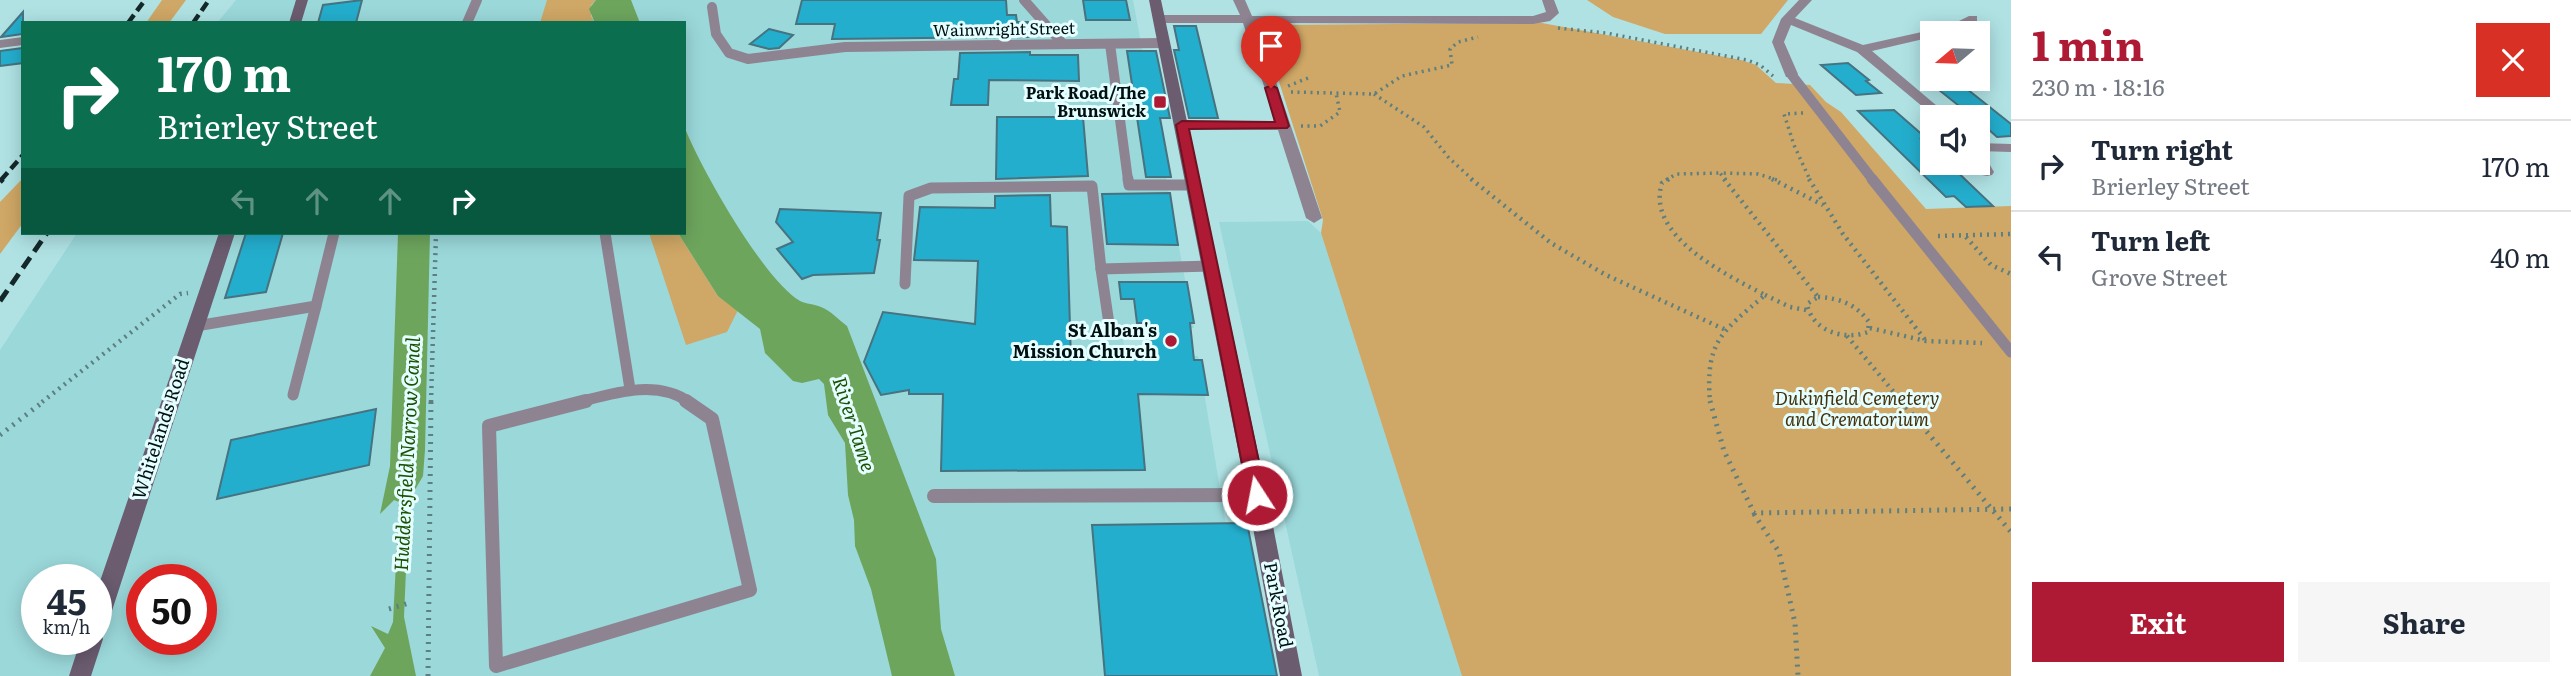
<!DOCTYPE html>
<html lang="en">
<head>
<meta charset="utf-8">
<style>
  body { margin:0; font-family:Literata,serif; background:#f6f6f7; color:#1f2937; height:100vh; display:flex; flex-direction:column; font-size:26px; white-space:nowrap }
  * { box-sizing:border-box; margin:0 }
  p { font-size:23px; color:#747a83 }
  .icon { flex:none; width:38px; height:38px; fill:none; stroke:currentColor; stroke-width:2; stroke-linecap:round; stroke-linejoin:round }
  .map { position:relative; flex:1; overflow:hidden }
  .sheet { display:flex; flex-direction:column; background:#fff; width:560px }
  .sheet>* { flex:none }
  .top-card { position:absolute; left:21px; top:21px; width:665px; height:214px; border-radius:0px; box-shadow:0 4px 18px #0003; background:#0b6e4f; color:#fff; overflow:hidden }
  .needle { width:46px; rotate:251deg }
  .controls { position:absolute; left:1920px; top:21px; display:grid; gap:14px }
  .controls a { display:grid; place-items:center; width:70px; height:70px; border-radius:0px; background:#fff; box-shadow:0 4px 18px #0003; font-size:35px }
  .speed { position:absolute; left:21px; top:564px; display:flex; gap:14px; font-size:35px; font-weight:700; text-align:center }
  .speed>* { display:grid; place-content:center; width:91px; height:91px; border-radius:50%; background:#fff; box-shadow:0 4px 18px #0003; line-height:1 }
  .speed small { font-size:18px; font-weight:400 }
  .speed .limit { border:10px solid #d22; background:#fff; color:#111 }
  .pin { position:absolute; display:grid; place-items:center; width:60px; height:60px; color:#fff; margin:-72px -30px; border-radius:50% 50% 50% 0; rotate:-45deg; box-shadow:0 0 7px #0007 }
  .pin .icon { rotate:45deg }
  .me { position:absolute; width:77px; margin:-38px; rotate:349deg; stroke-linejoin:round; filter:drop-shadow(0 0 5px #0008) }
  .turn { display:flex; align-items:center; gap:24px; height:147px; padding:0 21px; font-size:32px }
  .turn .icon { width:91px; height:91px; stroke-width:2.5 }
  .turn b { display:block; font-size:49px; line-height:60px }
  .lanes { display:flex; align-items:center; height:66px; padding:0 21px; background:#0003; justify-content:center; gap:35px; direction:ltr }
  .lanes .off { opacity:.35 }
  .round { display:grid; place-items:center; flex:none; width:74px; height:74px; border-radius:0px; background:#f6f6f7 }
  .head { display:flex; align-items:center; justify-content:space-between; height:119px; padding:0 21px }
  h1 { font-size:42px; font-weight:700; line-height:52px; color:#ae1a34 }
  .primary-button { display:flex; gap:14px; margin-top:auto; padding:14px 21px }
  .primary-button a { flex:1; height:80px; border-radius:0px; background:#ae1a34; color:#fff; font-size:28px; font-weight:700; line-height:80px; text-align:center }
  .primary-button a+a { background:#f6f6f7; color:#1f2937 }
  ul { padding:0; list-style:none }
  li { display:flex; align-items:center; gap:21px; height:91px; padding:0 21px; border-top:2px solid #e0e1e3 }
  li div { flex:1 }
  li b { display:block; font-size:26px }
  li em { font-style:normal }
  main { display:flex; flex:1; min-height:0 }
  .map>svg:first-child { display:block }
</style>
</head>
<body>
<main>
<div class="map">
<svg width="2011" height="676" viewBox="0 0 2011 676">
  <rect width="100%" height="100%" fill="#b0e2e4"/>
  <g fill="#9bd8da" fill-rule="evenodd">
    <path d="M236 0H1133L1194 328H1123L1124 354 1198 356 1251 676H0V350L77 233H684V23H217ZM37 579H96V639H37ZM142 579H201V639H142Z"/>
    <polygon points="1308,221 1321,233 1462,676 1319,676 1219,222"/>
  </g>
  <g fill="#cfa766">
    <polygon points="162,0 186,0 169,23 146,23"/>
    <polygon points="547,0 596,0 591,5 591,16 595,23 540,23"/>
    <polygon points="1587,0 1788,0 1761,34 1665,34 1613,17"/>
    <polygon points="1542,23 1741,60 1756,65 1776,83 1810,85 1826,102 1841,112 1926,209 2011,206 2011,676 1462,676 1321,233 1323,220 1261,25"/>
    <polygon points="23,178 23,223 0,254 0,202"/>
    <polygon points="649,233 678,233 718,296 738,310 727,332 686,345"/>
  </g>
  <g fill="#6da55d">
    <polygon points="596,0 631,0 640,23 595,23 589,9"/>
    <path d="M684 126C700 167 763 279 800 301 806 304 814 304 821 307 830 310 839 320 847 326L936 559 941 629 955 676H892L871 589 855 546 854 520 848 495 845 443 828 415 824 384 819 379 802 383 793 381 765 353 760 329 718 296 678 233H684Z"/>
    <polygon points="398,233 430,233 425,450 423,476 409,500 404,617 416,676 370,676 385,648 371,626 388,634 393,622 399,502 394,500 380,514 390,466"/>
  </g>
  <g fill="#24aece" stroke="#47727f" stroke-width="2">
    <polygon points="362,0 356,23 318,23 323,5"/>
    <polygon points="802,0 1006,0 1007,15 1016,15 1017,22 1028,22 1029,37 832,39 835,24 796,24"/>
    <polygon points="1083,0 1126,0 1130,20 1086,20"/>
    <polygon points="23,12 23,34 1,37"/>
    <polygon points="1174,26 1196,26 1218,118 1189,118 1174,50 1179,50"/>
    <polygon points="769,29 793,35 779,48 769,49 750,44"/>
    <polygon points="23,48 23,63 0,66 0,51"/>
    <polygon points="1127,51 1156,51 1170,118 1160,118 1171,177 1146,177"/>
    <polygon points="1030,52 1030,55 1078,55 1079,81 989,80 988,105 951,105 954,79 958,79 960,53"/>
    <polygon points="1848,63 1869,80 1866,81 1881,93 1856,95 1821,65"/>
    <polygon points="1967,89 2011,124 2011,136 1997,137 1978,120 1978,117 1973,117 1939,90"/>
    <polygon points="1894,110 1926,138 1921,139 1932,148 1932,163 1948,163 1993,206 1966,207 1954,196 1946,197 1858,111"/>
    <polygon points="997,117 1083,117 1088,176 996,179"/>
    <polygon points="1170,193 1178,245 1107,244 1102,194"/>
    <polygon points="1050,195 1051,226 1067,227 1071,360 1151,359 1148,323 1137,323 1134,299 1121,299 1119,282 1187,282 1194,323 1190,323 1194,360 1202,360 1208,395 1138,394 1145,470 941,471 943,394 909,394 909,390 881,395 864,362 883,312 975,324 978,261 914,260 920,207 995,208 995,196"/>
    <polygon points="780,209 881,213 877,240 880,240 874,273 813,275 802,279 777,249 793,242 776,222"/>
    <polygon points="246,233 283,233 266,292 225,298"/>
    <polygon points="376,409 369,465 217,499 231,440"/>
    <polygon points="1247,523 1277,676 1105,676 1092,525"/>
  </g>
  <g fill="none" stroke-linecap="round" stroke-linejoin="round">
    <g stroke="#5d7f80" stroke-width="3.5" stroke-dasharray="2 4.5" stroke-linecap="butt">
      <polyline points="1558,28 1606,33 1747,60 1760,65 1773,76"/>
      <polyline points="1288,86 1308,78"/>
      <polyline points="1291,92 1374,94 1402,76 1452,65 1450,49 1458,42 1478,37"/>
      <polyline points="1374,94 1424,127 1449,158 1473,180"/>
      <polyline points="1803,113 1784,114 1794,145 1810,180"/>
      <polyline points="1301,126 1320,126 1340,112 1336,93"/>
      <polyline points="1666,180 1676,174 1720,173"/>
      <polyline points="1726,180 1720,173 1758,174 1777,180"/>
    </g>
    <g stroke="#5d7f80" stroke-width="4.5" stroke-dasharray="2 5" stroke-linecap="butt">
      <polyline points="1471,179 1551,243 1606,275 1726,330"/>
      <path d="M1669 179 1662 183C1645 236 1727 275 1765 295 1722 332 1705 341 1710 402"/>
      <polyline points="1724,179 1818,297"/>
      <polyline points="1772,179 1823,205"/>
      <polyline points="1809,179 1843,234 1926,341"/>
      <polyline points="1938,236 2011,234"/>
      <polyline points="1966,237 1991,265 2011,274"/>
      <polyline points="1765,295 1790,307 1806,310"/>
      <path d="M1818 297C1839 298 1856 304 1869 322L1868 332C1844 341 1812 331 1807 304Z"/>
      <polyline points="1870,328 1926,341 1982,343"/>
      <polyline points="1847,336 1902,402"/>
      <polyline points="42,402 180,294 188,293"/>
      <polyline points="431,402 436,233"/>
    </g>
    <g stroke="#5d7f80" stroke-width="5" stroke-dasharray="2 6" stroke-linecap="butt">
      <polyline points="1710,401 1724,451 1754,513 2011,509"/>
      <polyline points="1901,401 2011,532"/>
      <polyline points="0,435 44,401"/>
      <polyline points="1754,514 1779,552 1795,623 1798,676"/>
      <polyline points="389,609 409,603"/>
      <polyline points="428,676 431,401"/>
    </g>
    <g stroke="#8e8491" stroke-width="10">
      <polyline points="1024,0 1063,44"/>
      <polyline points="712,7 716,34 729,53 748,59 845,47 1163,43"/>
      <polyline points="467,23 477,0"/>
      <polyline points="1110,44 1128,180"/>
      <polyline points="1791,74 1873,180"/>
    </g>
    <g stroke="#8e8491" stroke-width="11">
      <polyline points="1128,179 1129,185 1194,185"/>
      <polyline points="1872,179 2011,352"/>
      <polyline points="605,233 630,389"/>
      <polyline points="1101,269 1109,324"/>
      <polyline points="905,284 909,196 931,188 1092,186 1101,269 1211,266"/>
      <polyline points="196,326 316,306 334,233"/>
      <polyline points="293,395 316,306"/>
      <path d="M579 402C614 393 657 379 689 402"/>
    </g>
    <g stroke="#8e8491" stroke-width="14">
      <polyline points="586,401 489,426 496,666 750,590 712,419 686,401"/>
      <polyline points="934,496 1257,495"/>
    </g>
    <g fill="#8e8491" fill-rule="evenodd">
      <polygon points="1233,0 1245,0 1252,16 1533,16 1546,12 1542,0 1554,0 1559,13 1550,21 1533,24 1256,23 1322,218 1314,223 1306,218 1278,130 1182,129 1175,125 1182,121 1276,122 1243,23 1159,23 1153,19 1159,15 1240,15"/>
      <polygon points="1799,0 1812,0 1795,18 1863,45 1949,26 1969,16 1977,16 1977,22 1957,32 1932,33 1932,37 1872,51 1950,117 1935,117 1857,52 1791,25 1784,42 1798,74 1796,77 1786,77 1772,42 1781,19"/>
      <polygon points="23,37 23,45 0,48 0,40"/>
      <polygon points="1978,143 2011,144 2011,152 1978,151"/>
      <polygon points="1978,152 1983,153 1994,172 1992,175 1987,176 1982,175 1974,163 1978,163"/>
    </g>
    <g fill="#6b5c70" fill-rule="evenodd">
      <polygon points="296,0 308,0 301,23 289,23"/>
      <polygon points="1149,0 1161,0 1267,495 1302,676 1280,676 1247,495"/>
      <polygon points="219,233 235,233 107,626 101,634 103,639 91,676 69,676 81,639 96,639 96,593"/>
    </g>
    <g stroke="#142829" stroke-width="4.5" stroke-dasharray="10 5" stroke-linecap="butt">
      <polyline points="128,23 145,0"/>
      <polyline points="193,23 209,0"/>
      <polyline points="1,180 23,155"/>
    </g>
    <g stroke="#142829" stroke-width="5" stroke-dasharray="13 7" stroke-linecap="butt">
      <polyline points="0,182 3,179"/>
      <polyline points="0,301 47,233"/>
    </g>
  </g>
  <polygon fill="#ae1a34" stroke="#711122" stroke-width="2" points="1271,85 1277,88 1289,126 1287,128 1189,129 1266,495 1263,500 1257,502 1251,500 1248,495 1176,125 1182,121 1275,122 1265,88"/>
  <g fill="#ae1a34" stroke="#e5feff" stroke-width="2.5">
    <rect x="1153" y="95" width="14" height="14" rx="3.5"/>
    <circle cx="1171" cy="341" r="7"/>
  </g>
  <g text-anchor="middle" stroke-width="6" stroke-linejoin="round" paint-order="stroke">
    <g font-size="16" fill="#011112" stroke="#e5feff">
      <text transform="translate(1004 29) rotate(-1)" y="6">Wainwright Street</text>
    </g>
    <g font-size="16" font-weight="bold" fill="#011112" stroke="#e5feff" text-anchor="end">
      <text x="1146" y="99">Park Road/The<tspan x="1146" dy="18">Brunswick</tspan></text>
    </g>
    <g font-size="18" font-weight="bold" fill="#011112" stroke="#e5feff" text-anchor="end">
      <text x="1157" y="337">St Alban's<tspan x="1157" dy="21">Mission Church</tspan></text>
    </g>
    <g font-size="18" font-style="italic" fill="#45310b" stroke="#e5feff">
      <text x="1857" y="405">Dukinfield Cemetery<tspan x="1857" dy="21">and Crematorium</tspan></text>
    </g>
    <g font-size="18" fill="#011112" stroke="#e5feff">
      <text transform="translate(161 429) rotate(-72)" y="6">Whitelands Road</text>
      <text transform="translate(1278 605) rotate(79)" y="6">Park Road</text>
    </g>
    <g font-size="19" font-style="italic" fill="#1a5001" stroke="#e5feff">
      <text transform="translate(854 424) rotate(72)" y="7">River Tame</text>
      <text transform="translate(407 454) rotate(-87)" y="7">Huddersfield Narrow Canal</text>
    </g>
  </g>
</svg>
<div class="controls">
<a><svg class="needle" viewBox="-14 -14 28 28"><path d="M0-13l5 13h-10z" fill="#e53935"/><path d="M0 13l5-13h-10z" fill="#747a83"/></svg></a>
<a><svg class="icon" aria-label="sound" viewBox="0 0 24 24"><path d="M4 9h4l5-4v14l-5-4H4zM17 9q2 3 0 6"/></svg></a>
</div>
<div class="speed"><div>45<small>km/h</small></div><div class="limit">50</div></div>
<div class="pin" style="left:1271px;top:88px;background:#d93025"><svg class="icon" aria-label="arrive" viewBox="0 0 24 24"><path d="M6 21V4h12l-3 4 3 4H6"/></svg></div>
<svg class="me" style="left:1257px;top:495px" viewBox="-20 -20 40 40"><circle r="17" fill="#ae1a34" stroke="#fff" stroke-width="3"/><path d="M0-11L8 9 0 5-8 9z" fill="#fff"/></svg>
<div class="top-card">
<div class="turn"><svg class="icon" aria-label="right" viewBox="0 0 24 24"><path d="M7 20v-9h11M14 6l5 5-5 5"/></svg><div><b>170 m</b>Brierley Street</div></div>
<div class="lanes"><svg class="icon off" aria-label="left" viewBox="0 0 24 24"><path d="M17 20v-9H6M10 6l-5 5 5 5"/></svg><svg class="icon off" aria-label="ahead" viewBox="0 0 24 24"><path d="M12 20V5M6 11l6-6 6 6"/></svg><svg class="icon off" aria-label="ahead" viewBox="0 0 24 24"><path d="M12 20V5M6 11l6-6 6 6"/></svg><svg class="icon" aria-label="right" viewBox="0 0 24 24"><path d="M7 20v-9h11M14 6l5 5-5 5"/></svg></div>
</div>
</div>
<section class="sheet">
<div class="head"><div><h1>1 min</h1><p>230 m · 18:16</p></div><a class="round" style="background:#d93025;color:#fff"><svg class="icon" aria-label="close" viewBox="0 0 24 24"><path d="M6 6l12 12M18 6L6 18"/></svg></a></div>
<ul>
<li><svg class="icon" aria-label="right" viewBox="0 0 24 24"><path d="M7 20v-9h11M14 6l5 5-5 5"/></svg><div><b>Turn right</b><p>Brierley Street</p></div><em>170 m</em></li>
<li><svg class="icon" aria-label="left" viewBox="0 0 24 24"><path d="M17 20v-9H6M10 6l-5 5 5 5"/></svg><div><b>Turn left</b><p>Grove Street</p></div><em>40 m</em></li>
</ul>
<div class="primary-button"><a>Exit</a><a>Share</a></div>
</section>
</main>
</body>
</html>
